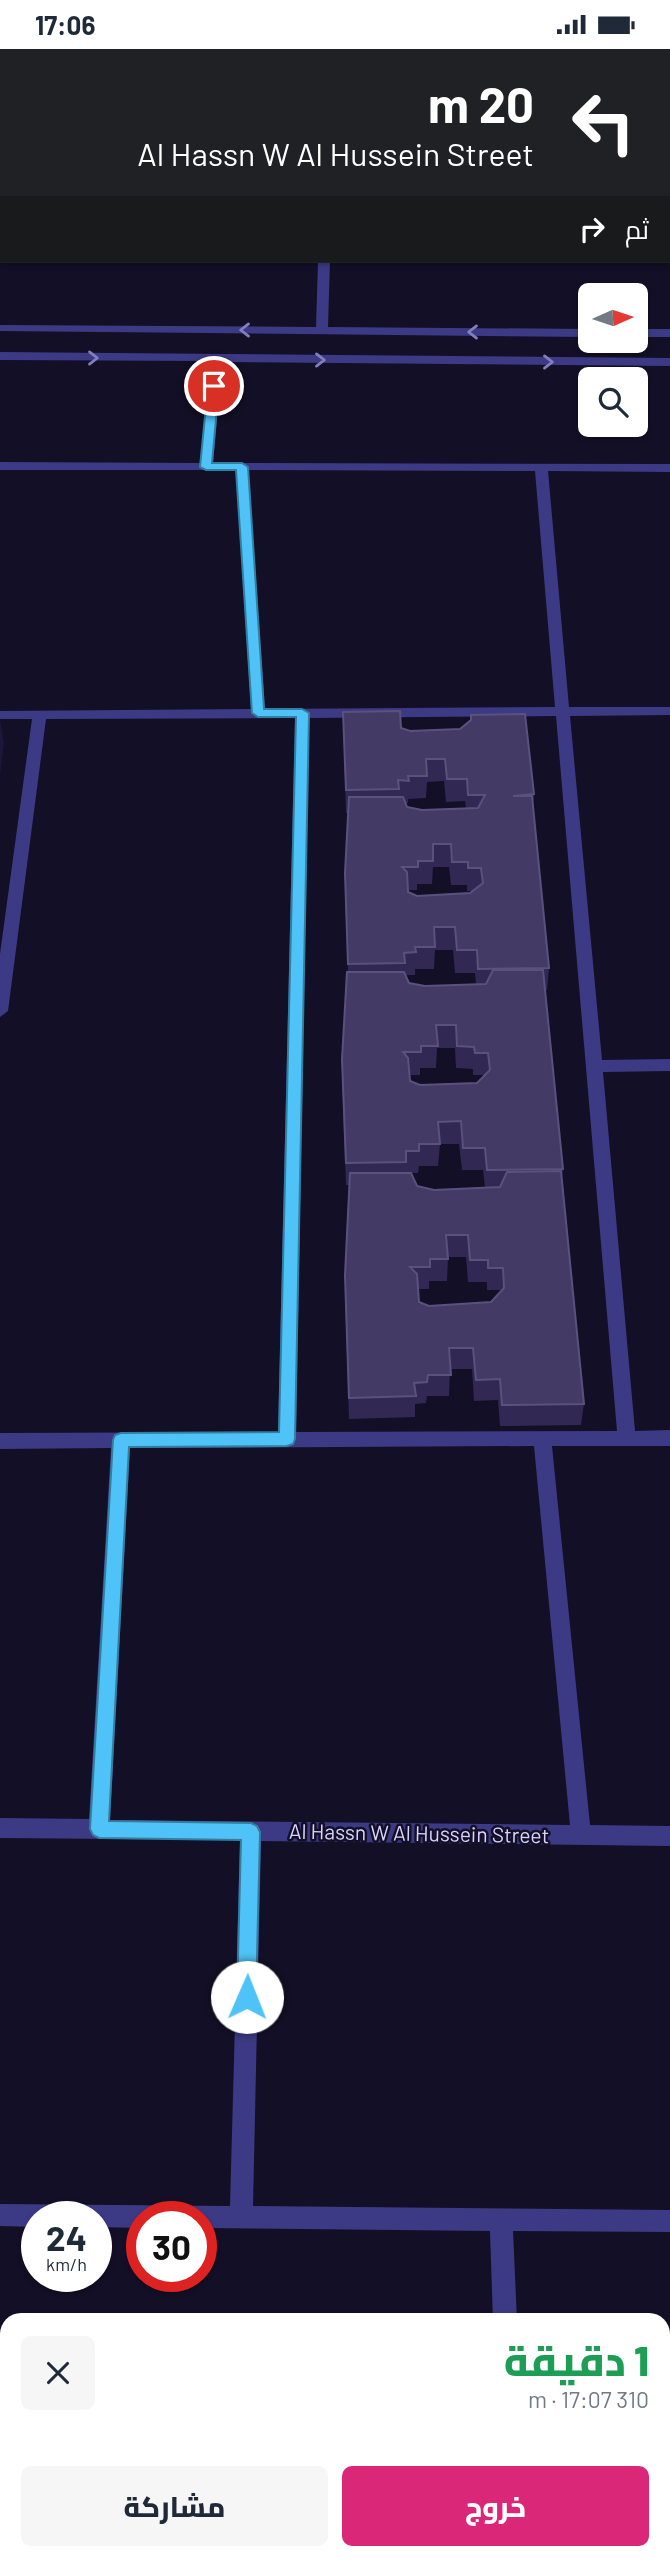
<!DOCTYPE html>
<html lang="ar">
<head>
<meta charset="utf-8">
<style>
  body { margin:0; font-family:Barlow,Cairo,sans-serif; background:#f6f6f7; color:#1f2937; direction:rtl; height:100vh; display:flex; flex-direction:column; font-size:26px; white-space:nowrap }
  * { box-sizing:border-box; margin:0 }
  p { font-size:23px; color:#747a83 }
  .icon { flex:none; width:38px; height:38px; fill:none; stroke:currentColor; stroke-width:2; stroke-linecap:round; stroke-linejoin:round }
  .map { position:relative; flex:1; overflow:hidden; direction:ltr }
  .details { position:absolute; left:0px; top:2264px; width:670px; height:247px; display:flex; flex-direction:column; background:#fff; border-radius:21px 21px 0 0; box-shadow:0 2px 5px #0004; direction:rtl }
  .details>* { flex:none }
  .top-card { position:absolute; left:0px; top:0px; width:670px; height:214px; box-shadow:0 2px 5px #0004; direction:rtl; background:#202124; color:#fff; overflow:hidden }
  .needle { width:46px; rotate:87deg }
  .buttons { position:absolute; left:578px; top:234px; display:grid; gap:14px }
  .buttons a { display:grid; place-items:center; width:70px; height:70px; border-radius:10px; background:#fff; box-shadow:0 2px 5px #0004; font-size:35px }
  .speed { position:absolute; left:21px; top:2152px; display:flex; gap:14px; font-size:35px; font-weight:700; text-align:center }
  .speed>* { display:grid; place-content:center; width:91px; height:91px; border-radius:50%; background:#fff; box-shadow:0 2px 5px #0004; line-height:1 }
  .speed small { font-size:18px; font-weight:400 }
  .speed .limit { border:10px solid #d22; background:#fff; color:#111 }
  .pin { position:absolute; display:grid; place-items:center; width:60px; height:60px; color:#fff; margin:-30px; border:4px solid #fff; border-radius:50%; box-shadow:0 2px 7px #0007 }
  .me { position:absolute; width:77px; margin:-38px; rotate:1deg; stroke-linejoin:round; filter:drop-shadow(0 0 5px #0008) }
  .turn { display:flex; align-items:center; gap:24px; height:147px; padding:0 21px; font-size:32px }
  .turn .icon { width:91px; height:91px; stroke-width:2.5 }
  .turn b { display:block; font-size:49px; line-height:60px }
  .then { display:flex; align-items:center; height:66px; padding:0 21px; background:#0003; gap:14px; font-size:26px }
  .round { display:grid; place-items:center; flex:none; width:74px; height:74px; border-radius:10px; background:#f6f6f7 }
  .headline { display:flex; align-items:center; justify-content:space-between; height:119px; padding:0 21px }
  h1 { font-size:42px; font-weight:800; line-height:52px; color:#1e9e55 }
  .button { display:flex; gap:14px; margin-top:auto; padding:14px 21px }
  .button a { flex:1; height:80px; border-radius:10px; background:#db2777; color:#fff; font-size:28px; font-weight:800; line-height:80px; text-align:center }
  .button a+a { background:#f6f6f7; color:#1f2937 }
  .status { display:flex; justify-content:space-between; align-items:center; height:49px; padding:0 35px; background:#fff; direction:ltr }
  .status svg { height:19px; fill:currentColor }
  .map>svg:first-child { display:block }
</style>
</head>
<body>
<div class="status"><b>17:06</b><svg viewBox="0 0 49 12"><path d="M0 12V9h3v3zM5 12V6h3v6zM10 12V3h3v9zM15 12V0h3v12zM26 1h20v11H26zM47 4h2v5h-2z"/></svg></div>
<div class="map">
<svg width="670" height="2510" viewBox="0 0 670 2510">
  <rect width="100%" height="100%" fill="#130f26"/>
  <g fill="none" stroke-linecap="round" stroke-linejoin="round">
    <g fill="#3d3a85" fill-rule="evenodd">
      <polygon points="77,0 87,0 76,2"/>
      <rect x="247" y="0" width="10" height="2"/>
      <rect x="443" y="0" width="10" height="2"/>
      <polygon points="652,0 662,0 663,2 653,2"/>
      <rect x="668" y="59" width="2" height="15"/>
      <rect x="0" y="75" width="2" height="6"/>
      <rect x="0" y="171" width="2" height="6"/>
      <rect x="668" y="173" width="2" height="6"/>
      <polygon points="318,212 330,212 328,278 590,280 590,288 0,282 0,276 316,278"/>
      <rect x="635" y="280" width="35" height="8"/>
      <path d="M0 303 670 309V317L222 313 213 414 670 415V423L548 422 569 658H670V666L570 667 602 1011 670 1010V1022L603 1023 635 1382 670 1381V1397H552L590 1776 670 1777V1797L261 1792 253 2157 670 2161V2183L513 2182 517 2272H493L490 2182 201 2179V2168H142V2179L96 2178V2168H37V2178L0 2177V2155L230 2157 240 1791 0 1789V1769L89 1770 111 1399 0 1400V1384L278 1383 295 669 46 670 8 962 0 968V905L32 670H0V662L251 660 236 421H0V413L200 414 210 312 0 311ZM248 421 535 422 555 658 265 660ZM556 667 617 1382 296 1383 309 669ZM534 1397 570 1776 110 1771 130 1399Z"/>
      <polygon points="503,2504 528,2504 529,2510 503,2510"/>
    </g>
  </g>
  <g fill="#312854" fill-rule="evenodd">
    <rect x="99" y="0" width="137" height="2"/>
    <path d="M343 663 410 682 460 680 470 672 471 666 534 745 533 758 549 919 547 941H545L563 1120 562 1128 584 1355 581 1376 500 1377 498 1351 474 1352 472 1320H450L449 1347H427L426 1354 415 1355V1368L349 1370 345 1248 349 1136H346L342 1033V1010L348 923 345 847 348 764H346ZM444 732 446 753 465 752 466 759 422 761 407 758 405 754H408V750L426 749 427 733ZM433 818H449L451 836H467V842H474L470 844 417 847 408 843V841H417V835H432ZM435 901H453L455 924H475L476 935 425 937 409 934 406 926H415V920H434ZM437 999H455L456 1019 473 1020V1026H485L477 1034 420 1036 410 1032V1026H420V1019H436ZM440 1095H459L462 1121H483L485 1139 434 1141 417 1137 406 1124H418L419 1117H438ZM448 1208H466L468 1233H487V1241H501V1243L491 1253 429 1257 419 1253 418 1240H429V1232H447Z"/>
  </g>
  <polygon fill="#1d163a" points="0,671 4,694 0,726"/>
  <g fill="#433a66" stroke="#5a527e" stroke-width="2" fill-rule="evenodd">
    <path d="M400 662 401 679 410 682 460 680 471 671V666L525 665 534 745 513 747H532L549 919 478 920 477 901H457L455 878H434L435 898H415L416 903 404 904 405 914 348 915 345 824 349 748H403L407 758 422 761 478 759 485 746H468L467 730H447L445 710H426L427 727H408L409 732 398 731 399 740 346 741 343 663ZM433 795H451L452 813H468V819H481L483 834 470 844 417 847 408 843 407 823 402 818H418V812H433Z"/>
    <path d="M493 921H543L563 1120 487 1121 485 1099H463L461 1072 438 1073 440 1095H419V1102H406V1113L346 1114 342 1010 347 923H404L409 934 425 937 486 935ZM436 976H456L457 997 474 998 475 1004H488L490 1021 477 1034 420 1036 410 1032 408 1009 403 1003H421V997H438Z"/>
    <path d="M561 1122 584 1355 502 1356 500 1330 476 1331 473 1299H449L451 1326H428L427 1333 414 1334 416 1347 349 1349 345 1226 350 1124H411L417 1137 434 1141 500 1138 507 1123ZM446 1186H468L470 1211H488V1219H503L504 1239 491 1253 429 1257 419 1253 417 1225 410 1218H430V1210H448Z"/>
  </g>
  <defs><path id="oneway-chevron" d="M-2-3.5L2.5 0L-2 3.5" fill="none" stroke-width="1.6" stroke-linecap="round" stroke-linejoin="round" transform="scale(1.75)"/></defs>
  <g stroke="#837fbc">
    <use href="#oneway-chevron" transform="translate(245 281) rotate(-180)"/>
    <use href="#oneway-chevron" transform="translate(473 283) rotate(-180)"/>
    <use href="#oneway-chevron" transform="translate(93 309)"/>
    <use href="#oneway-chevron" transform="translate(320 311)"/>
    <use href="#oneway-chevron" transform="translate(548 313)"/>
  </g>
  <polygon fill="#4fc3f7" stroke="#337fa1" stroke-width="2" points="214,334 219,337 212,414 242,414 248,418 264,660 302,660 309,664 295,1390 293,1395 287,1397 129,1398 109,1772 251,1774 257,1777 260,1783 256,1948 254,1955 247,1958 240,1955 237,1948 241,1791 99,1789 93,1786 90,1780 113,1391 115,1386 121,1384 279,1383 296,668 258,668 252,664 236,421 206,421 200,418 208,337"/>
  <g text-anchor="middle" stroke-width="5" stroke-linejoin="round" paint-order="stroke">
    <g font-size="21" fill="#d9d4ff" stroke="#130f26">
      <text transform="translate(419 1785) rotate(1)" y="7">Al Hassn W Al Hussein Street</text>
    </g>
  </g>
</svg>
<div class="buttons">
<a><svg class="needle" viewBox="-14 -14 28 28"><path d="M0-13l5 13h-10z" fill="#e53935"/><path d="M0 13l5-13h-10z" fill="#747a83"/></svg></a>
<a><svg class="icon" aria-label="search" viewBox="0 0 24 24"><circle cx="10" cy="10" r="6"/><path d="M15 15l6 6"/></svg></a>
</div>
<div class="speed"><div>24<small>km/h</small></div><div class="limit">30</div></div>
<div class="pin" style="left:214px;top:337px;background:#d93025"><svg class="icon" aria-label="arrive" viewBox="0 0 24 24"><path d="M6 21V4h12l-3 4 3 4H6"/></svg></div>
<svg class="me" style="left:247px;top:1948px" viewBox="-20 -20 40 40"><circle r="19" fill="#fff"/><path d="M0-13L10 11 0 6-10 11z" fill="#4fc3f7"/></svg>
<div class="top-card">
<div class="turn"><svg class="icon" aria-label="left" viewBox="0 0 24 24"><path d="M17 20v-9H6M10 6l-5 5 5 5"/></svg><div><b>20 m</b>Al Hassn W Al Hussein Street</div></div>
<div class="then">ثم<svg class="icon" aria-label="right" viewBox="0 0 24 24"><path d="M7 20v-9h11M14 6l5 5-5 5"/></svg></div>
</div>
<section class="details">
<div class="headline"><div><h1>1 دقيقة</h1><p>310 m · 17:07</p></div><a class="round"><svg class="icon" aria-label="close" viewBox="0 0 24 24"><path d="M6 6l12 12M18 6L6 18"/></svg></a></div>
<div class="button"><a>خروج</a><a>مشاركة</a></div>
</section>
</div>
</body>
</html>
